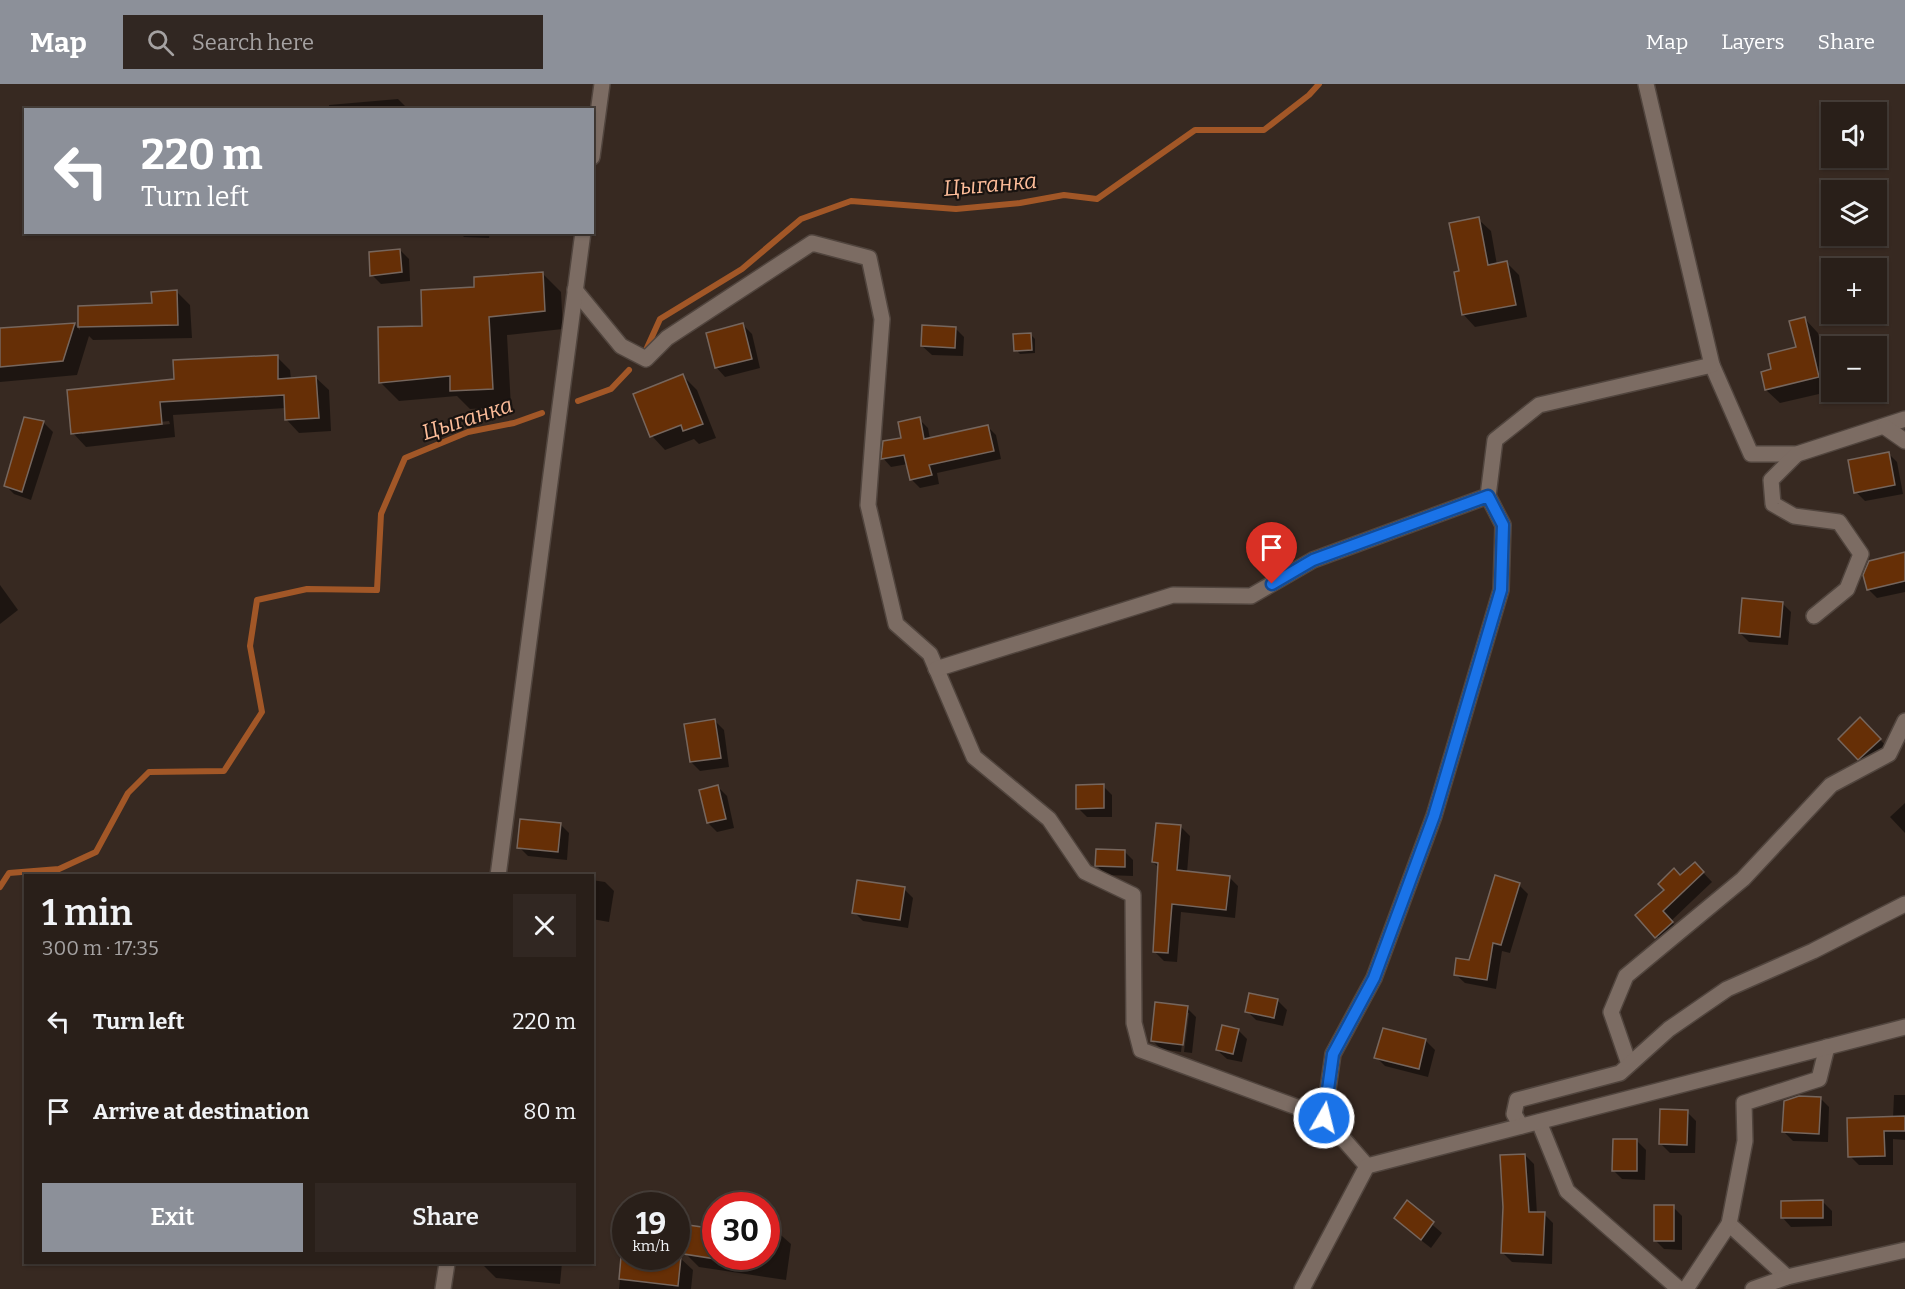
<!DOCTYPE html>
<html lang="en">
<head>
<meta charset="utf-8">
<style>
  body { margin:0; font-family:Bitter,serif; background:#312722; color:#f1f3f6; height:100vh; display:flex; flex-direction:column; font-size:22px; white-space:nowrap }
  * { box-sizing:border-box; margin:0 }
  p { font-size:20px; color:#a5a2a2 }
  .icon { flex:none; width:33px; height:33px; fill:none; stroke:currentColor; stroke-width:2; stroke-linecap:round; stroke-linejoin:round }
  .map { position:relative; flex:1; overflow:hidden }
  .details { position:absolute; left:24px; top:790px; width:570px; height:390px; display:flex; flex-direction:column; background:#291f19; border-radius:0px; box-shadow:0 2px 4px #0004,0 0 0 2px #453d38 }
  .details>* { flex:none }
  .guide { position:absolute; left:24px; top:24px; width:570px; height:126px; border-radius:0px; box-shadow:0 2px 4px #0004,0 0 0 2px #453d38; background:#8c9099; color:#fff; overflow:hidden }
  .controls { position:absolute; left:1821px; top:18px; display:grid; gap:12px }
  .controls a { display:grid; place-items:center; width:66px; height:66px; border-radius:0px; background:#291f19; box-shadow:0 2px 4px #0004,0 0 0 2px #453d38; font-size:30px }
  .speed { position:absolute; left:612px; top:1108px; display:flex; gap:12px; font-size:30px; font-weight:700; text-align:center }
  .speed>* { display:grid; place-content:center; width:78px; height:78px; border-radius:50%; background:#291f19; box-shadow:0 2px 4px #0004,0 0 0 2px #453d38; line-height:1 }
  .speed small { font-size:15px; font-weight:400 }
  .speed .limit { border:9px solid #d22; background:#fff; color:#111 }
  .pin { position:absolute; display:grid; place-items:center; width:51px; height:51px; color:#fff; margin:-62px -26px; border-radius:50% 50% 50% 0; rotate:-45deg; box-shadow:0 0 6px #0007 }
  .pin .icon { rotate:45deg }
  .me { position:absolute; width:66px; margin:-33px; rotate:8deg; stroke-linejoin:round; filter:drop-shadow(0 0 4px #0008) }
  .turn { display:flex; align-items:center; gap:21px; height:126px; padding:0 18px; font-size:27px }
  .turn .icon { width:78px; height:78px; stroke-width:2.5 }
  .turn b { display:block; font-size:42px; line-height:51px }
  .round { display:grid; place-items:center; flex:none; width:63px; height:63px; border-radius:0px; background:#312722 }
  .summary { display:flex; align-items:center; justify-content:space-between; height:102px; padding:0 18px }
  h1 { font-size:36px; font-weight:600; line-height:45px }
  .button { display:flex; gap:12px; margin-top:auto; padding:12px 18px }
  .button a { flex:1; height:69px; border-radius:0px; background:#8c9099; color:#fff; font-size:24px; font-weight:600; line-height:69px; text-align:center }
  .button a+a { background:#312722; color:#f1f3f6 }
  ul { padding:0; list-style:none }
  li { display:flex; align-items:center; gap:18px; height:90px; padding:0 18px }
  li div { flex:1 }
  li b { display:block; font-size:22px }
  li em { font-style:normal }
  header { display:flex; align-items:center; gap:36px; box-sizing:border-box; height:84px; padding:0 30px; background:#8c9099; color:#fff }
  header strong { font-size:28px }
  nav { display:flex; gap:33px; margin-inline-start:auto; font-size:21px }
  .search { width:420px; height:54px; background:#312722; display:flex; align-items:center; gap:15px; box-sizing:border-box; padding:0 21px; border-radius:0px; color:#a5a2a2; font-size:22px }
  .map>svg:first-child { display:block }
</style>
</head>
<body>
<header>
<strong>Map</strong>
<div class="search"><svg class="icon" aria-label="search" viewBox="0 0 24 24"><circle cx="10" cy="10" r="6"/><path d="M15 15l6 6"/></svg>Search here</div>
<nav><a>Map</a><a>Layers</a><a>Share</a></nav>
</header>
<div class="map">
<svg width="1905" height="1205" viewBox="0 0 1905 1205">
  <rect width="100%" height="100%" fill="#372921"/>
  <g fill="#0007" fill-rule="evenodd">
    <polygon points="398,15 409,26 329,26 329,21"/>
    <polygon points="1478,135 1491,147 1497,181 1507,179 1519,191 1527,233 1475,243 1463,230 1460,188"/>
    <polygon points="459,148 490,148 489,154 464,153"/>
    <polygon points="400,166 409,175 410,197 381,200 372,191"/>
    <polygon points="543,190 561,208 563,245 507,251 511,323 470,325 457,312 399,317 380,298 476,205"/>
    <polygon points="176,207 190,221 192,254 93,256 89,252 77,291 0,298 0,246 74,240 80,246 79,223 154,221"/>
    <polygon points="1805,235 1818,249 1832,307 1780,319 1766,306 1773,286 1797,264"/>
    <polygon points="743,241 752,250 760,284 725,293 716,283"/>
    <polygon points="955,244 964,253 963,272 932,271 922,262"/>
    <polygon points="1031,251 1035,255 1035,269 1020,270 1016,266"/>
    <path d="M277 273 290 286 291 295 315 293 329 306 331 347 299 349 286 335V324L173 331 175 353 86 363 73 349 176 296ZM169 337 170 340 82 350V347Z"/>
    <polygon points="683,292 697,306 716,354 699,360 694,355 665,366 652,352 635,311"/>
    <polygon points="919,335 928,344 930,355 987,342 996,351 1001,375 937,389 939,400 920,404 911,395 908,380 891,383 883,374"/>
    <polygon points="44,339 53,348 31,416 14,410 5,401"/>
    <polygon points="1888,369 1897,378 1903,410 1865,417 1856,408"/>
    <polygon points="1905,470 1905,508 1877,514 1868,505"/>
    <polygon points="0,501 18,526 0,540"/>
    <polygon points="1782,519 1791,528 1788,561 1749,558 1740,549"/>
    <polygon points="1860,635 1889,665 1868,683 1840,655"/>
    <polygon points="715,637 724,646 729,683 700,687 691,678"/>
    <polygon points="1103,702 1112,711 1112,733 1087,733 1078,724"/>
    <polygon points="718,703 727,712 734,744 717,748 708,739"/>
    <polygon points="1905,719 1905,749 1890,733"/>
    <polygon points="560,740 569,749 567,776 528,772 519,763"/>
    <polygon points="1181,743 1190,752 1187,789 1229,793 1238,802 1235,834 1181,828 1177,878 1164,877 1155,868 1159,784 1153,778"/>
    <polygon points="1124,767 1133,776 1133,792 1106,791 1097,782"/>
    <polygon points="1695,780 1712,798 1671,837 1681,848 1665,861 1638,831"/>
    <polygon points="592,796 605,798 614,807 609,838 592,835"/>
    <polygon points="1519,801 1528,810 1510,869 1502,867 1496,905 1465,899 1455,890 1470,878"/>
    <polygon points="904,805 913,814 908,844 863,837 854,828"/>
    <polygon points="1250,911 1278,917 1287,926 1283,942 1256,936 1247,927"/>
    <polygon points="1187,924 1196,933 1192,969 1184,968 1189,929 1186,929 1181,968 1161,965 1152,956"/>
    <polygon points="1238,946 1247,955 1242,978 1227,975 1217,966"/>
    <polygon points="1426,957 1435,966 1428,993 1385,982 1376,973"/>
    <polygon points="1894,1011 1905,1011 1905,1056 1893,1055 1893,1081 1859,1081 1850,1072 1893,1034"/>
    <polygon points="1820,1014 1829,1023 1828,1058 1793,1057 1784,1048"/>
    <polygon points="1687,1028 1696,1037 1695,1069 1670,1069 1661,1060"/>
    <polygon points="1637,1057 1646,1066 1645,1096 1622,1095 1613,1086"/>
    <polygon points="1525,1071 1534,1080 1537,1130 1544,1130 1553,1139 1552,1180 1512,1178 1503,1169"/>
    <polygon points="1823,1118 1832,1127 1832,1142 1791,1143 1782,1133"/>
    <polygon points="1407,1119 1442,1149 1431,1164 1404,1143"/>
    <polygon points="1673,1123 1682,1132 1682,1166 1664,1165 1655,1156"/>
    <polygon points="766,1138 791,1160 786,1196 699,1183 685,1169 716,1173 766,1173"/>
    <polygon points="623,1168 626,1173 680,1174 693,1186 691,1205 619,1205"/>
    <polygon points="562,1179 560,1200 496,1194 482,1180"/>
  </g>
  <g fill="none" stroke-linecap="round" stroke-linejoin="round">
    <g stroke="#a25727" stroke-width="6">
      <polyline points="646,266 660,235 742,185 801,135 851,117 956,125 1020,119 1064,111 1097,115 1195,46 1264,46 1309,11 1319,0"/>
      <polyline points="578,317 611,305 629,286"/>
      <polyline points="0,803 9,789 59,785 96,768 128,709 149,688 224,687 262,628 250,562 257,516 307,505 377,506 381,430 405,374 468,348 514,339 542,329"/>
    </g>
  </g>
  <g fill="#662f06" stroke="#76665d" stroke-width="1.5">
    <polygon points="1479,133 1488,181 1507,177 1516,221 1462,231 1454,188 1459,187 1449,139"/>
    <polygon points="400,165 402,188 370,192 369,168"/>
    <polygon points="543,188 545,227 489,233 493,305 450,307 450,292 379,299 378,243 422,242 421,206 474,203 474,193"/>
    <polygon points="177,206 178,241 78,243 78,222 152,219 151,208"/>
    <polygon points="1805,233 1819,293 1765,306 1761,288 1771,285 1768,270 1796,263 1789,237"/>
    <polygon points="75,239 63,277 0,283 0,244"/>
    <polygon points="743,239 752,275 715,284 706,249"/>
    <polygon points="922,241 956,243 955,264 921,262"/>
    <polygon points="1031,249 1032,266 1014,267 1013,250"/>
    <polygon points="278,271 278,295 316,292 319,334 285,336 284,311 160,318 162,340 71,350 67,306 174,295 173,276"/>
    <polygon points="683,290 703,340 683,347 681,341 650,353 633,310"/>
    <polygon points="24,333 44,337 22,408 4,402"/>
    <polygon points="920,333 924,355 988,341 994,367 929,381 932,391 910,396 904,371 881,375 883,357 901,354 898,338"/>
    <polygon points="1889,368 1895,401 1854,409 1848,376"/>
    <polygon points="1905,468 1905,497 1867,506 1863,491 1869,477"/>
    <polygon points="1742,514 1783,518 1780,553 1739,549"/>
    <polygon points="1860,633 1881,655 1858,676 1838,655"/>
    <polygon points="715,635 721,674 690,678 684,640"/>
    <polygon points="1104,700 1104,724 1076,725 1076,701"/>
    <polygon points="718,701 726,735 707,739 699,706"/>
    <polygon points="520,735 561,739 558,768 517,764"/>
    <polygon points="1156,739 1181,741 1177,786 1230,792 1226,826 1172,820 1168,869 1153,868 1158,779 1152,778"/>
    <polygon points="1096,765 1125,766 1125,783 1095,782"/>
    <polygon points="1695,778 1704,788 1663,827 1673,838 1655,854 1635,831 1664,806 1658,800 1674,784 1680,791"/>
    <polygon points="1495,791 1520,799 1501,861 1493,859 1487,896 1454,891 1456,874 1469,876"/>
    <polygon points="857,796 905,803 900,836 852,829"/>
    <polygon points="1249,909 1278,915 1274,934 1245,928"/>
    <polygon points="1155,918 1188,922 1183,961 1151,957"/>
    <polygon points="1222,941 1239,945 1233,970 1216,966"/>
    <polygon points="1383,944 1426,955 1419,985 1374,974"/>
    <polygon points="1799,1012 1821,1013 1819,1050 1782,1048 1784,1017"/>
    <polygon points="1660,1025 1688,1026 1687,1061 1659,1060"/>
    <polygon points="1905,1032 1905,1047 1884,1047 1885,1072 1848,1073 1847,1034"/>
    <polygon points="1613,1055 1637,1055 1637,1087 1612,1087"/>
    <polygon points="1525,1070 1529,1128 1545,1128 1543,1171 1501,1169 1503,1123 1500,1071"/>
    <polygon points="1407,1116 1434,1138 1421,1156 1394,1134"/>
    <polygon points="1823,1116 1823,1134 1781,1134 1781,1117"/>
    <rect x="1654" y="1121" width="20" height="36"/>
    <polygon points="688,1141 716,1145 716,1175 684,1170"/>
    <polygon points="621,1173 681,1173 678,1202 619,1195"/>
  </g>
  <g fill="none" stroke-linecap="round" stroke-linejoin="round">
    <defs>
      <g id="minor">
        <polyline points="575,206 621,262 646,275 667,254 812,159 869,174 882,235 868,421 896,540 930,570 974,673 1049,735 1085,788 1133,811 1134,939 1141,966 1324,1033 1367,1082"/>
        <polyline points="1712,281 1751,370 1797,370 1905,335"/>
        <polyline points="1885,343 1905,357"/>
        <polyline points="1797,370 1771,396 1773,420 1794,432 1839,438 1861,470 1847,505 1814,532"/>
        <polyline points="936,585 1173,511 1251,512 1313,476 1488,412 1495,356 1539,321 1712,281 1646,0"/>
        <polyline points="1629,980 1611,928 1626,892 1743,795 1831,701 1889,670 1905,637"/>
        <polyline points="1324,1033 1333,970 1374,894 1434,732 1501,506 1503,441 1488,412"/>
        <polyline points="1539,1038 1567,1107 1679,1205"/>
        <polyline points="1521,1042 1514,1030 1517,1016 1620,989 1669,945 1727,905 1813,867 1905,820"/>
        <polyline points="1787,1193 1729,1140 1745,1057 1744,1019 1819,995 1827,963"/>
        <polyline points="1302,1205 1367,1082 1905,943"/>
        <polyline points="1686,1205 1729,1140"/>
        <polyline points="1753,1205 1787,1193 1905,1166"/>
      </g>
      <g id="tertiary">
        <polyline points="592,73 602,0"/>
        <polyline points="498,792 583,148"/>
        <polyline points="443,1205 447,1179"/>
      </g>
    </defs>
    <use href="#minor" stroke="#51453e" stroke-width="18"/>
    <use href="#tertiary" stroke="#51453e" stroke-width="18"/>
    <use href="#minor" stroke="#7c6c63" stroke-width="15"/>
    <use href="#tertiary" stroke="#7c6c63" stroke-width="15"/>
  </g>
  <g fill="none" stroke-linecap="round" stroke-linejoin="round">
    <defs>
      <polyline id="route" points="1272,500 1313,476 1488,412 1503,441 1501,506 1434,732 1374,894 1333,970 1324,1034"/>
    </defs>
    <use href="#route" stroke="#114b97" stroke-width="15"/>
    <use href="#route" stroke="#1a73e8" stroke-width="10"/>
  </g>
  <g text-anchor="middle" stroke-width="4.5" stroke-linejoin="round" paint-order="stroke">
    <g font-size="22" font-style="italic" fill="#fcbc99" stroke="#191310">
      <text transform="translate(990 100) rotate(-5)" y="8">Цыганка</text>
      <text transform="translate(467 334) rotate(-18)" y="8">Цыганка</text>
    </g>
  </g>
</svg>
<div class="controls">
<a><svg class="icon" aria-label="sound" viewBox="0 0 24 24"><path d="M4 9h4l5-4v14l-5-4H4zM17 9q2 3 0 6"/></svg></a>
<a><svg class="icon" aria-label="layers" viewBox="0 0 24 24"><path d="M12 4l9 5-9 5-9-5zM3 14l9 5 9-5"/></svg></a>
<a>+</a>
<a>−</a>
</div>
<div class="speed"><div>19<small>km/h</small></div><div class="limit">30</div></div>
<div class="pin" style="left:1272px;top:500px;background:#d93025"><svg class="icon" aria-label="arrive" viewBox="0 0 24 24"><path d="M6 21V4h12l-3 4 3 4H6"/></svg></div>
<svg class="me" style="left:1324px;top:1034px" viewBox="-20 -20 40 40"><circle r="17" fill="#1a73e8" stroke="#fff" stroke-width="3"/><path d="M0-11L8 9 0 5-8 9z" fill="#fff"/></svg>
<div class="guide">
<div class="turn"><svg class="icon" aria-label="left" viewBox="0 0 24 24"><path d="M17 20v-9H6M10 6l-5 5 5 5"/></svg><div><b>220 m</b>Turn left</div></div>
</div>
<section class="details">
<div class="summary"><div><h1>1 min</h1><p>300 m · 17:35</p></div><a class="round"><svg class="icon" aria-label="close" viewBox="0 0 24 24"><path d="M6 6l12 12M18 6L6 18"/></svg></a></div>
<ul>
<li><svg class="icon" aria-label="left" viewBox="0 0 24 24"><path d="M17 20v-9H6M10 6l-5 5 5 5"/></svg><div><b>Turn left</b></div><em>220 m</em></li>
<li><svg class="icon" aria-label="arrive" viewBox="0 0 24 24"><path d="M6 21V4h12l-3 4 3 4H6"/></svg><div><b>Arrive at destination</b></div><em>80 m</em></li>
</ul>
<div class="button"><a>Exit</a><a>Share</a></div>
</section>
</div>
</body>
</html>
